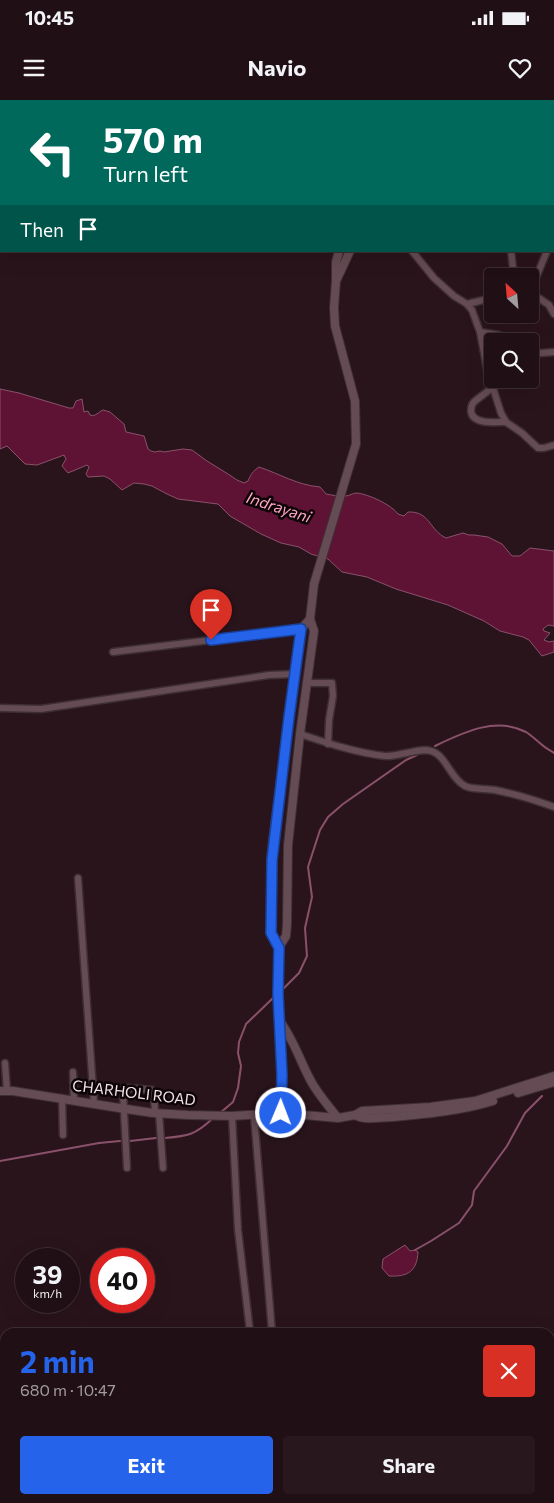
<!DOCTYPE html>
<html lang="en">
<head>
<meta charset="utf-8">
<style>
  body { margin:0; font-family:Commissioner,sans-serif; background:#28181e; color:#f1f3f6; height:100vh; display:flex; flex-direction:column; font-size:19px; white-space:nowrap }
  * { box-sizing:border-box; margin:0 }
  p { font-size:16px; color:#a29ca0 }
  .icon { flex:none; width:28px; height:28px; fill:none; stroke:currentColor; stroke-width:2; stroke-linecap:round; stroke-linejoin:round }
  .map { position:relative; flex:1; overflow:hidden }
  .panel { position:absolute; left:0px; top:1228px; width:555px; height:176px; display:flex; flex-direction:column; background:#200f15; border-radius:15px 15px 0 0; box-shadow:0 5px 20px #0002,0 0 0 1px #3d2f34 }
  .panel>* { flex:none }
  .banner { position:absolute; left:0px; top:0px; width:555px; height:152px; box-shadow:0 5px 20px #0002,0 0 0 1px #3d2f34; background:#00695c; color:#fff; overflow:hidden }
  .needle { width:32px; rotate:334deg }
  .fabs { position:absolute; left:484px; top:168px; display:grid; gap:10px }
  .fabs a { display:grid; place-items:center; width:55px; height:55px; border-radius:5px; background:#200f15; box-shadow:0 5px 20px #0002,0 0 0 1px #3d2f34; font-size:25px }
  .speed { position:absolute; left:15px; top:1148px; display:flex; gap:10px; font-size:25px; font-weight:700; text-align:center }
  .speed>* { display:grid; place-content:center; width:65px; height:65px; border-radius:50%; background:#200f15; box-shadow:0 5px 20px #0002,0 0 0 1px #3d2f34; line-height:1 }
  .speed small { font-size:12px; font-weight:400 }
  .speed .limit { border:8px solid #d22; background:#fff; color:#111 }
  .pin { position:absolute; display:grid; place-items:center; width:42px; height:42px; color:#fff; margin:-51px -21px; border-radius:50% 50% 50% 0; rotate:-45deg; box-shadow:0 0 5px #0007 }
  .pin .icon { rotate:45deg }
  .me { position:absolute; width:55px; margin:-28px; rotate:1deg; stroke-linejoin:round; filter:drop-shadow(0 0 4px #0008) }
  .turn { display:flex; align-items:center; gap:18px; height:105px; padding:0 20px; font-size:22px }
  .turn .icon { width:65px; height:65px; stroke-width:2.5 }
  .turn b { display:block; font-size:35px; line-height:42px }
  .then { display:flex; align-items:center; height:48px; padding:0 20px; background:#0003; gap:10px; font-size:19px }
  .round { display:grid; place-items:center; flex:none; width:52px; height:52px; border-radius:5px; background:#28181e }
  .headline { display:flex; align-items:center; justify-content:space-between; height:85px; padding:0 20px }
  h1 { font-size:30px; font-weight:700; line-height:38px; color:#2563eb }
  .cta { display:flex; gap:10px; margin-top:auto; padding:10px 20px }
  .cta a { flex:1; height:58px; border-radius:5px; background:#2563eb; color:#fff; font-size:20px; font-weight:700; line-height:58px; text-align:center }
  .cta a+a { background:#28181e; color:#f1f3f6 }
  .status { display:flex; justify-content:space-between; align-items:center; height:35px; padding:0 25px; background:#200f15; direction:ltr }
  .status svg { height:14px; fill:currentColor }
  header { display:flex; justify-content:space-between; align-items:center; height:65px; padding:0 20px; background:#200f15; font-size:22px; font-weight:700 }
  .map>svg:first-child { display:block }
</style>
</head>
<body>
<div class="status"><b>10:45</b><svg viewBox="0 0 49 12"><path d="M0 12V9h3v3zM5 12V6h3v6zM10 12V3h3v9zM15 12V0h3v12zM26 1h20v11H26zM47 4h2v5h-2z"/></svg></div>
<header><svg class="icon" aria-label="menu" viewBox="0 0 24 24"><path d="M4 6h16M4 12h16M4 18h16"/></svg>Navio<svg class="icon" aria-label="heart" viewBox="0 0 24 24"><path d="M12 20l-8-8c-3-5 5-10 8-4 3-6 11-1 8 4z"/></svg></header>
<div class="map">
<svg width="554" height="1403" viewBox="0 0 554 1403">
  <rect width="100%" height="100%" fill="#2a141c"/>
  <g fill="#5e1335" stroke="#8a516a">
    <path d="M0 289 19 293 69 308H73L76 301 82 299 84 312 88 311 90 315C96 317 98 312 103 310L110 312 124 324 126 332 144 336 148 349 151 351 155 352 160 351 164 352 183 349 192 350 207 361 228 374 237 380 244 383 248 381C251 374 253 371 259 367 280 374 297 385 320 387L326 394C332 395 340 397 345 396 350 396 352 393 357 393 368 394 392 405 398 414L404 416 408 412C430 411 429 430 446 438L463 433 469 435H474L488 437 502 444 512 456H520L530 448 554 451V526L548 525 543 529 544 531 550 533 544 540 549 542 554 541V552L542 556 529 540 523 537 500 531 484 521 448 505 396 489 367 477 342 472 328 459 311 454 299 447 281 443 261 434 230 416 218 404 178 399 167 394 152 386 144 384 134 383 122 390 110 379 104 376 88 377 86 374 89 367 87 365 68 373 62 366 66 359 64 355 37 365 25 364 7 346 0 349Z"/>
    <path d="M405 1145 410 1151 415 1150 418 1152C417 1171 408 1177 389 1176L382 1168 383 1159Z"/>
  </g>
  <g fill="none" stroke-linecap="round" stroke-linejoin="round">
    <g stroke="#8a516a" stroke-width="2">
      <path d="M435 646C462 633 496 616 526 632 531 635 536 640 541 644 545 648 550 650 554 653"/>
      <polyline points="283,889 299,873 307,856 305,828 312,797 308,767 320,730 328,717 343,704 406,660 417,655"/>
      <polyline points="220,1013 233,1002 238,988 241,966 238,953 239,942 246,924 273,898"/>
      <path d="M165 1038C188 1036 195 1035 212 1019"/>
      <polyline points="130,1041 156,1038"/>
      <polyline points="0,1061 99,1043 120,1041"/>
      <polyline points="415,1150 431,1141 459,1123 472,1105 474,1091 507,1046 525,1013 542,996"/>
    </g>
    <defs>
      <g id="minor">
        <polyline points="298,0 299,1"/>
        <polyline points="412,151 434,178 454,196 467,204 472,210 480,232 487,269 501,313 506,322 522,333 538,348 544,348 554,345"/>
        <polyline points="511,151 513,168 518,176"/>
        <polyline points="530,192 547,151"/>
        <polyline points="530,192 549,205 554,214"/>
        <polyline points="467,204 492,198"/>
        <polyline points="480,232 499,235 504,241"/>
        <polyline points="530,254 554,252"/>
        <path d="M492 288C486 293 478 298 473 303 471 306 471 308 471 311 472 325 496 322 506 322"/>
        <polyline points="113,552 301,529"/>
        <polyline points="306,583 332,583 333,596 329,620 328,644"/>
        <polyline points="0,608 41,609 269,575 295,574"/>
        <path d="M300 634C327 643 357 653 385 656 399 657 420 647 431 651 446 655 450 678 465 686 473 690 486 688 495 690 515 694 535 700 554 707"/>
        <polyline points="78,778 94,1003"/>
        <polyline points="5,963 7,991"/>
        <polyline points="73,972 74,1000"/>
        <polyline points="62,998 63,1035"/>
        <polyline points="159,1013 163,1068"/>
        <polyline points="254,1015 272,1232"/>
        <polyline points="232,1016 238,1130 250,1232"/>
        <polyline points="127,1068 123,993 124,989 128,988 152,990 154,993 155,1013"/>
        <polyline points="550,1306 554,1304"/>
        <polyline points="515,1399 517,1403"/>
      </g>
      <g id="tertiary">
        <polyline points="489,1 492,0"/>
        <polyline points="541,1 544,0"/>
        <polyline points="336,179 336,162 339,151"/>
        <polyline points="279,847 271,833 271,760 273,740 301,529 310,519"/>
        <path d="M279 920C294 939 300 962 312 983 319 995 329 1007 338 1018"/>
        <polyline points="0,991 13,991 113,1007 153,1013 188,1015 232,1016 281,1013 338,1018 355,1015 362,1011 430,1007 475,1001 554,976"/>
        <polyline points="518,993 554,982"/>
        <polyline points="281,1013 282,975 278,894 278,856 279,847 286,836 287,825 288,745 300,634 314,531 310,519 314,484 356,344 355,301 335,226 334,207 336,181 350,151"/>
        <path d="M355 1015C365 1021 382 1017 393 1017 427 1014 460 1011 493 1001"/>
      </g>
    </defs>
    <use href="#minor" stroke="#3e2f33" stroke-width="9"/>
    <use href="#tertiary" stroke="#3e2f33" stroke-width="10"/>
    <use href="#minor" stroke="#654b53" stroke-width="6"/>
    <use href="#tertiary" stroke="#654b53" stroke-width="8"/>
  </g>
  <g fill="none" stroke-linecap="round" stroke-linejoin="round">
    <defs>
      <polyline id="route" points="211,540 301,529 289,617 272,760 271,833 279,848 278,894 282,975 281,1013"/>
    </defs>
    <use href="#route" stroke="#184099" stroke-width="12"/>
    <use href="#route" stroke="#2563eb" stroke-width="9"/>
  </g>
  <g text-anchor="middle" stroke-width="5" stroke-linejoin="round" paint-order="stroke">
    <g font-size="15" fill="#f2e2e7" stroke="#0c0406">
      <text transform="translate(134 993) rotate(7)" y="5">CHARHOLI ROAD</text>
    </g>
    <g font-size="16" font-style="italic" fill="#fea4c2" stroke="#0c0406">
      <text transform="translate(279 407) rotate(18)" y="6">Indrayani</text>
    </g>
  </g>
</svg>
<div class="fabs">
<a><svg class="needle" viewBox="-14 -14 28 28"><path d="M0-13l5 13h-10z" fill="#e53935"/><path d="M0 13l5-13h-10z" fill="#a29ca0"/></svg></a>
<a><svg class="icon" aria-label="search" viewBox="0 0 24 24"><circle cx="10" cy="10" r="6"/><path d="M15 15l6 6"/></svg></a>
</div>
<div class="speed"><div>39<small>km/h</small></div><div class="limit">40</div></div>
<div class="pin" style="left:211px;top:540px;background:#d93025"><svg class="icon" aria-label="arrive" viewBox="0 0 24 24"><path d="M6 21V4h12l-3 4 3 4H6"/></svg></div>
<svg class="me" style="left:281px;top:1013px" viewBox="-20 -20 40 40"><circle r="17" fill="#2563eb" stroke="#fff" stroke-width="3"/><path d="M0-11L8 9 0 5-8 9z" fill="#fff"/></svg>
<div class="banner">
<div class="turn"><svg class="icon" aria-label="left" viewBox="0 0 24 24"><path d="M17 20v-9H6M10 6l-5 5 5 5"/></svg><div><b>570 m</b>Turn left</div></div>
<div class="then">Then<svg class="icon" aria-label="arrive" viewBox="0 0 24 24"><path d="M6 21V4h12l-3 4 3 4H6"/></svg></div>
</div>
<section class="panel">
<div class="headline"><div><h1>2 min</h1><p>680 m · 10:47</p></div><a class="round" style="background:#d93025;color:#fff"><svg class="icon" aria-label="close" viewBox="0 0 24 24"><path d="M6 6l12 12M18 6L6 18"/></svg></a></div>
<div class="cta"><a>Exit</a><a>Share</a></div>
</section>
</div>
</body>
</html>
